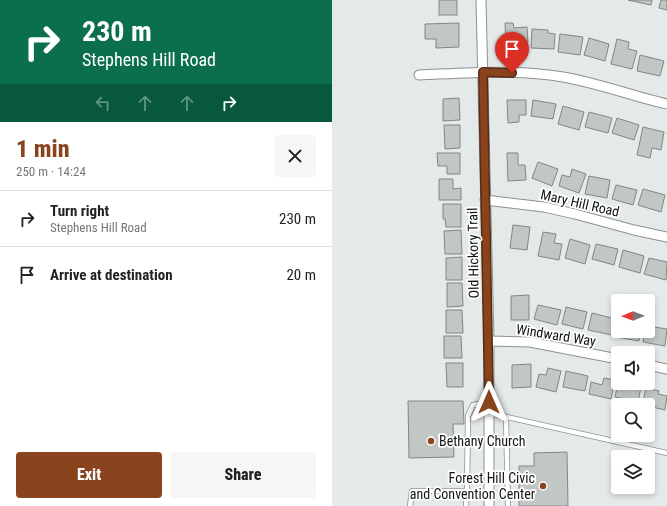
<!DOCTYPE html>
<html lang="en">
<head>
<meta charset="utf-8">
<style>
  body { margin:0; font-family:"Roboto Condensed",sans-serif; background:#f6f6f6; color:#222; height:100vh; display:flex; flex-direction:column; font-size:15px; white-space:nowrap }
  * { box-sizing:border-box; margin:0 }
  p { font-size:13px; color:#767676 }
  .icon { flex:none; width:22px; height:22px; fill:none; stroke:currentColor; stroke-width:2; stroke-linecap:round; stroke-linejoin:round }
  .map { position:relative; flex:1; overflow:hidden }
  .panel { display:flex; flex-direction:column; background:#fff; width:332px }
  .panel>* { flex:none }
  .banner { background:#0b6e4f; color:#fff; overflow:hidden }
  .needle { width:26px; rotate:269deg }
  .fabs { position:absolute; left:279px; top:294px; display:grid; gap:8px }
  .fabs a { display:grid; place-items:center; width:44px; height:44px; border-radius:4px; background:#fff; box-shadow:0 2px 6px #0003; font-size:20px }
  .pin { position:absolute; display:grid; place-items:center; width:34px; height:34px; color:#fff; margin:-41px -17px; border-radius:50% 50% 50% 0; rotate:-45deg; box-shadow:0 0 4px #0007 }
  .pin .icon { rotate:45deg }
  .me { position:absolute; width:44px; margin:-22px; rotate:0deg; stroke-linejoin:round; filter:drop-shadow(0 0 3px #0008) }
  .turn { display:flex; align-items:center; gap:14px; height:84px; padding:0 16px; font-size:18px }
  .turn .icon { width:52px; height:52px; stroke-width:2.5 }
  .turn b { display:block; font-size:28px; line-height:34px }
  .lanes { display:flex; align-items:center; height:38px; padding:0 16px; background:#0003; justify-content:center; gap:20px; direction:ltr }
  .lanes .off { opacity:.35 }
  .round { display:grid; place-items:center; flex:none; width:42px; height:42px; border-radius:4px; background:#f6f6f6 }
  .overview { display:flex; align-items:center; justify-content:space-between; height:68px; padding:0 16px }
  h1 { font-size:24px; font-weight:800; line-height:30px; color:#89431d }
  .primary-button { display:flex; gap:8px; margin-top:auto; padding:8px 16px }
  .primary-button a { flex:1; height:46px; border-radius:4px; background:#89431d; color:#fff; font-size:16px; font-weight:800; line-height:46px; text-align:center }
  .primary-button a+a { background:#f6f6f6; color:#222 }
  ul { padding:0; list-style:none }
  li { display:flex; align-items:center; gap:12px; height:56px; padding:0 16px; border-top:1px solid #e0e0e0 }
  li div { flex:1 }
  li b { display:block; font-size:15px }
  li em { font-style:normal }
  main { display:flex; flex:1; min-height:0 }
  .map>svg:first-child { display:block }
</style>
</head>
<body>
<main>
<section class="panel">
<div class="banner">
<div class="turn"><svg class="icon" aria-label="right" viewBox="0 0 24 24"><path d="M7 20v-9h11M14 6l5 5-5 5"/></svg><div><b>230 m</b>Stephens Hill Road</div></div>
<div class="lanes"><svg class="icon off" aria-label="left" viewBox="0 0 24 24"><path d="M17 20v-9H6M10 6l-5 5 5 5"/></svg><svg class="icon off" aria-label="ahead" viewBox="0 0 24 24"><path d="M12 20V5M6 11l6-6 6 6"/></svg><svg class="icon off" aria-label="ahead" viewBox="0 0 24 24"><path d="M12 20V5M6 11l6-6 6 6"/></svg><svg class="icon" aria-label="right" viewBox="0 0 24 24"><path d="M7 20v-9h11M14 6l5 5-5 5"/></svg></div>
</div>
<div class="overview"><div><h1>1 min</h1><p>250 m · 14:24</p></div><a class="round"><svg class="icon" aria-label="close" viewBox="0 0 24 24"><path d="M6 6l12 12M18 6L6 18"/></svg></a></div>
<ul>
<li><svg class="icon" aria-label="right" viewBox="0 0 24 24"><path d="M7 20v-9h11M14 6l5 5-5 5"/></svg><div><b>Turn right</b><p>Stephens Hill Road</p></div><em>230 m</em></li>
<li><svg class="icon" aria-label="arrive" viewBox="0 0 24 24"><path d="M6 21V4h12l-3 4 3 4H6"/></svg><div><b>Arrive at destination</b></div><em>20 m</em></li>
</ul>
<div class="primary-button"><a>Exit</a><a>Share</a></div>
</section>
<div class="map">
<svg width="335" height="506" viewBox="0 0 335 506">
  <rect width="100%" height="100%" fill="#e4e9e9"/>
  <g fill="#c2c7c5" stroke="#828684">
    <rect x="107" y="0" width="18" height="15"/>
    <polygon points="296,0 320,0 319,5"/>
    <polygon points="329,0 335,0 335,10 327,8"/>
    <polygon points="127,23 127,47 104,48 104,39 93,39 93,24"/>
    <polygon points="173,23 181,23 182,28 195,27 196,42 187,42 187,46 174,47"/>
    <polygon points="200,29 216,30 216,33 223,34 222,49 199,48"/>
    <polygon points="228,34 251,37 248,55 226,52"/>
    <polygon points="257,38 277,44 273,61 252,55"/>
    <polygon points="285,39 297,42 296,49 305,51 300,69 279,64"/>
    <polygon points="308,55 332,61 328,76 305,71"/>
    <polygon points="127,98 128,120 111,121 111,99"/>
    <polygon points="175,100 194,100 194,115 187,115 187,122 176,123"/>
    <polygon points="201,100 224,104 221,119 199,116"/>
    <polygon points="231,106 252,112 247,130 226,124"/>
    <polygon points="257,112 280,118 276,133 253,127"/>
    <polygon points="285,118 307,125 302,140 280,133"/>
    <polygon points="112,125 128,125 128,148 113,149"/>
    <polygon points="311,127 332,132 329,150 320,148 318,158 305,155"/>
    <polygon points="105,153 128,153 128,174 115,174 115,166 106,166"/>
    <polygon points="175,153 186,153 186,165 193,165 194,180 176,181"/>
    <polygon points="206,162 226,169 220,186 200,178"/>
    <polygon points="240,169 254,174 247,193 227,186 230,175 238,177"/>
    <polygon points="257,176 278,180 275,198 253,194"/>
    <polygon points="107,179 121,179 121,189 129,188 129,200 107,200"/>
    <polygon points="284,185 305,190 301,205 280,199"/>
    <polygon points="311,189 333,195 329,212 306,205"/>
    <polygon points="111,204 129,204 129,227 114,227 113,219 111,219"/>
    <polygon points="181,225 198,227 195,250 178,248"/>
    <polygon points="129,230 130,254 113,254 112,231"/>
    <polygon points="211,232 224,234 222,243 230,244 227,260 206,256"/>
    <polygon points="238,239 258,245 253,264 233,258"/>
    <polygon points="264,244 286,249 282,265 260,259"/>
    <polygon points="291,250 312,256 308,273 287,267"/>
    <polygon points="130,257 130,280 114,280 114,258"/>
    <polygon points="317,258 335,262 334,280 312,274"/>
    <polygon points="115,283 130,283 131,306 115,307"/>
    <polygon points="197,295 197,320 179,320 179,296"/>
    <polygon points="206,305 229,310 225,325 202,319"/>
    <polygon points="234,307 255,312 251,329 230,324"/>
    <polygon points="114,310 130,310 131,333 114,333"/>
    <polygon points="260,313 284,319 280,335 256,330"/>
    <polygon points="286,326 286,331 308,331 307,341 284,337"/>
    <polygon points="316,326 335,329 333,346 311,342 313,331 316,331"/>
    <polygon points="112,336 129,336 130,358 112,358"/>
    <polygon points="114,363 131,363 131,387 115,387"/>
    <polygon points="199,364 199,387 180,388 180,365"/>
    <polygon points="216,368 229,371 224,392 204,387 207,374 214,375"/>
    <polygon points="234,371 256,376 253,391 231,387"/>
    <polygon points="272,378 283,380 279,399 257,394 259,382 270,385"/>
    <polygon points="286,383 309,387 306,402 283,397"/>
    <polygon points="314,388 327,391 326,394 335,396 333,410 316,406 316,405 310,405"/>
    <polygon points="76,401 131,401 132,424 121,424 122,457 77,458"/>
    <polygon points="235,452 236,506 187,506 187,466 202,466 202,453"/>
  </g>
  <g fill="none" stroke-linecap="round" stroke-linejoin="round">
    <defs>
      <g id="lane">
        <polyline points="157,413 335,453"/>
        <polyline points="174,417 176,506"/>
        <polyline points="135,491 136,416 141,405 157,402"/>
        <polyline points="78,506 80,491 135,491 134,506"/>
      </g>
      <g id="street">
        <polyline points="149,0 157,341 157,506"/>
        <path d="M87 75C135 73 184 69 231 77 266 83 300 96 335 104"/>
        <polyline points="153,200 212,207 243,214 302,230 335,237"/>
        <polyline points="157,341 198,342 286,359"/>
        <polyline points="316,365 335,369"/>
      </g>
    </defs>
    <use href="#lane" stroke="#8c9191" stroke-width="6"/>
    <use href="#street" stroke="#8c9191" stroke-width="11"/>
    <use href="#lane" stroke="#fff" stroke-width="4.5"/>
    <use href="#street" stroke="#fff" stroke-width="9"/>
  </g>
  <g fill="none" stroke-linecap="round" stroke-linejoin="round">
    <defs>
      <polyline id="route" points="157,402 151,72 180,73"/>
    </defs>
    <use href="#route" stroke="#592c13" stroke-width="10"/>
    <use href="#route" stroke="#89431d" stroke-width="7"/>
  </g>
  <g fill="#89431d" stroke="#fff" stroke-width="1.5">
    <circle cx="99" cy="441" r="4"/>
    <circle cx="211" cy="486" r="4"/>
  </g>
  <g text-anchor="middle" stroke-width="3.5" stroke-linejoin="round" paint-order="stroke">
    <g font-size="14" fill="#121414" stroke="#fff">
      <text transform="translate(248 203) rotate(13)" y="5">Mary Hill Road</text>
      <text transform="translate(141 253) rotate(-91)" y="5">Old Hickory Trail</text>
      <text transform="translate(224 335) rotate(9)" y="5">Windward Way</text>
    </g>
    <g font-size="14" fill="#121414" stroke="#fff" text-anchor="start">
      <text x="107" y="446">Bethany Church</text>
      <text x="203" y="483" text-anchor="end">Forest Hill Civic<tspan x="203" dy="16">and Convention Center</tspan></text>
    </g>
  </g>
</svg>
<div class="fabs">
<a><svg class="needle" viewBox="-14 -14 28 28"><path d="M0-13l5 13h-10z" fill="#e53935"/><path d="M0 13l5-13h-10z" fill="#767676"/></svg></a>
<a><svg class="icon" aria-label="sound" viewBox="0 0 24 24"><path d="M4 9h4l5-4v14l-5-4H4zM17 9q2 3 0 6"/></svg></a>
<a><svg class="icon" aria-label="search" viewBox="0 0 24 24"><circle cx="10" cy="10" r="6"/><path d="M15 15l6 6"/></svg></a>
<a><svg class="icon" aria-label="layers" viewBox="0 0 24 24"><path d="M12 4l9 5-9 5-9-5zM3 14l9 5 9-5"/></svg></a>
</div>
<div class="pin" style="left:180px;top:73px;background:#d93025"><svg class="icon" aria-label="arrive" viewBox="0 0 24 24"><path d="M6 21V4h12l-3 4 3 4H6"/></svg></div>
<svg class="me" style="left:157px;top:402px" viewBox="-20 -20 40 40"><path d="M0-17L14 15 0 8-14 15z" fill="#89431d" stroke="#fff" stroke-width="4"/></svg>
</div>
</main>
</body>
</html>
